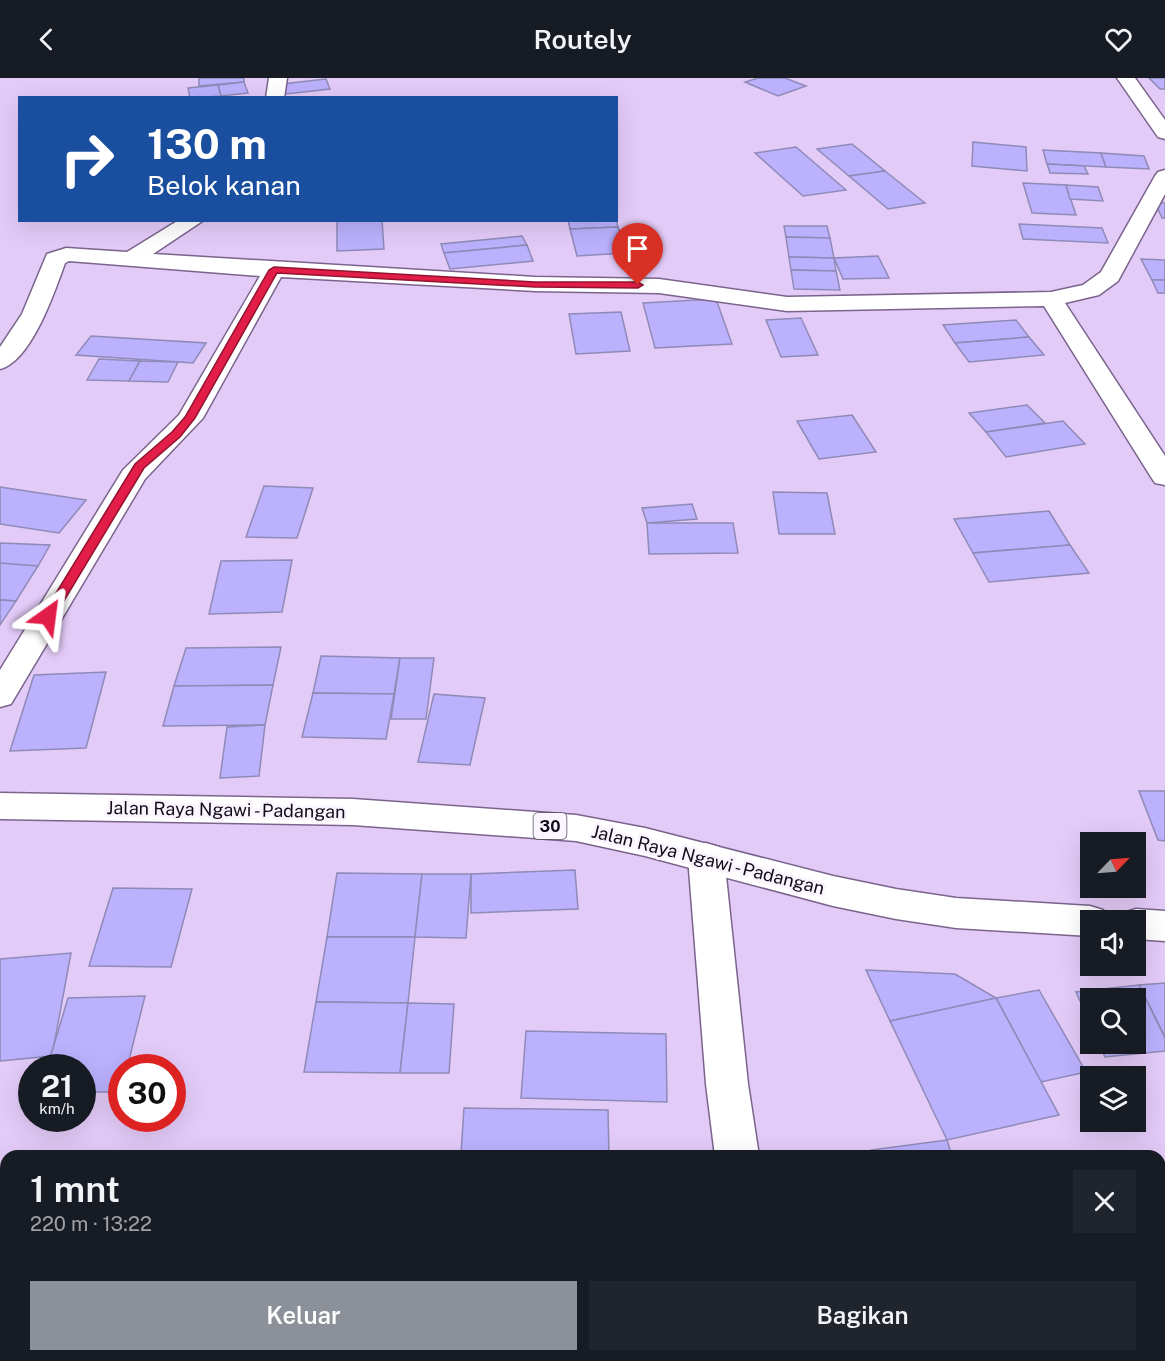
<!DOCTYPE html>
<html lang="id">
<head>
<meta charset="utf-8">
<style>
  body { margin:0; font-family:"Public Sans",sans-serif; background:#20242c; color:#f1f3f6; height:100vh; display:flex; flex-direction:column; font-size:22px; white-space:nowrap }
  * { box-sizing:border-box; margin:0 }
  p { font-size:20px; color:#9ea1a6 }
  .icon { flex:none; width:33px; height:33px; fill:none; stroke:currentColor; stroke-width:2; stroke-linecap:round; stroke-linejoin:round }
  .map { position:relative; flex:1; overflow:hidden }
  .details { position:absolute; left:0px; top:1072px; width:1166px; height:212px; display:flex; flex-direction:column; background:#171b24; border-radius:18px 18px 0 0; box-shadow:0 6px 24px #0002 }
  .details>* { flex:none }
  .top-card { position:absolute; left:18px; top:18px; width:600px; height:126px; border-radius:0px; box-shadow:0 6px 24px #0002; background:#1a4fa0; color:#fff; overflow:hidden }
  .needle { width:39px; rotate:65deg }
  .fabs { position:absolute; left:1080px; top:754px; display:grid; gap:12px }
  .fabs a { display:grid; place-items:center; width:66px; height:66px; border-radius:0px; background:#171b24; box-shadow:0 6px 24px #0002; font-size:30px }
  .speed { position:absolute; left:18px; top:976px; display:flex; gap:12px; font-size:30px; font-weight:700; text-align:center }
  .speed>* { display:grid; place-content:center; width:78px; height:78px; border-radius:50%; background:#171b24; box-shadow:0 6px 24px #0002; line-height:1 }
  .speed small { font-size:15px; font-weight:400 }
  .speed .limit { border:9px solid #d22; background:#fff; color:#111 }
  .pin { position:absolute; display:grid; place-items:center; width:51px; height:51px; color:#fff; margin:-62px -26px; border-radius:50% 50% 50% 0; rotate:-45deg; box-shadow:0 0 6px #0007 }
  .pin .icon { rotate:45deg }
  .me { position:absolute; width:66px; margin:-33px; rotate:31deg; stroke-linejoin:round; filter:drop-shadow(0 0 4px #0008) }
  .turn { display:flex; align-items:center; gap:21px; height:126px; padding:0 30px; font-size:27px }
  .turn .icon { width:78px; height:78px; stroke-width:2.5 }
  .turn b { display:block; font-size:42px; line-height:51px }
  .round { display:grid; place-items:center; flex:none; width:63px; height:63px; border-radius:0px; background:#20242c }
  .headline { display:flex; align-items:center; justify-content:space-between; height:102px; padding:0 30px }
  h1 { font-size:36px; font-weight:600; line-height:45px }
  .cta { display:flex; gap:12px; margin-top:auto; padding:12px 30px }
  .cta a { flex:1; height:69px; border-radius:0px; background:#8c9099; color:#fff; font-size:24px; font-weight:600; line-height:69px; text-align:center }
  .cta a+a { background:#20242c; color:#f1f3f6 }
  header { display:flex; justify-content:space-between; align-items:center; height:78px; padding:0 30px; background:#171b24; font-size:27px; font-weight:600 }
  .map>svg:first-child { display:block }
</style>
</head>
<body>
<header><svg class="icon" aria-label="back" viewBox="0 0 24 24"><path d="M15 5l-7 7 7 7"/></svg>Routely<svg class="icon" aria-label="heart" viewBox="0 0 24 24"><path d="M12 20l-8-8c-3-5 5-10 8-4 3-6 11-1 8 4z"/></svg></header>
<div class="map">
<svg width="1165" height="1283" viewBox="0 0 1165 1283">
  <rect width="100%" height="100%" fill="#e3cbf8"/>
  <g fill="#bbb1fd" stroke="#8f8ab7" stroke-width="1.5">
    <polygon points="199,0 244,0 244,4 199,8"/>
    <polygon points="758,0 785,0 806,8 778,18 745,4"/>
    <polygon points="1149,0 1165,0 1165,11 1160,11"/>
    <polygon points="326,1 330,11 286,16 282,6"/>
    <polygon points="244,4 248,15 221,18 218,7"/>
    <polygon points="218,7 221,18 190,20 188,10"/>
    <polygon points="973,64 1026,69 1027,93 972,88"/>
    <polygon points="852,66 885,93 849,98 817,71"/>
    <polygon points="796,69 846,112 803,118 755,75"/>
    <polygon points="1043,72 1101,75 1106,89 1047,86"/>
    <polygon points="1101,75 1144,78 1149,91 1106,89"/>
    <polygon points="1047,86 1084,88 1088,96 1050,95"/>
    <polygon points="885,93 925,125 888,131 849,98"/>
    <polygon points="1023,105 1066,107 1076,137 1032,135"/>
    <polygon points="1066,107 1098,109 1103,123 1070,121"/>
    <polygon points="1155,124 1165,125 1165,140 1162,140"/>
    <polygon points="337,142 382,142 384,171 337,173"/>
    <polygon points="568,142 616,142 618,149 570,151"/>
    <polygon points="1019,146 1102,150 1108,165 1023,161"/>
    <polygon points="784,148 827,148 830,160 786,159"/>
    <polygon points="618,149 626,175 577,178 570,151"/>
    <polygon points="522,158 527,167 444,175 441,166"/>
    <polygon points="786,159 830,160 834,180 789,179"/>
    <polygon points="527,167 533,183 450,191 444,175"/>
    <polygon points="878,178 889,200 843,201 834,180"/>
    <polygon points="789,179 834,180 836,193 791,192"/>
    <polygon points="1141,181 1165,182 1165,202 1152,202"/>
    <polygon points="791,192 836,193 840,212 794,211"/>
    <polygon points="1152,202 1165,202 1165,215 1158,215"/>
    <polygon points="716,221 732,266 655,270 643,225"/>
    <polygon points="621,234 630,273 576,276 569,236"/>
    <polygon points="801,240 818,277 781,279 766,242"/>
    <polygon points="1016,242 1029,259 955,265 943,247"/>
    <polygon points="91,258 206,265 193,285 76,277"/>
    <polygon points="1029,259 1044,277 969,284 955,265"/>
    <polygon points="99,281 140,283 129,303 87,302"/>
    <polygon points="140,283 178,284 168,304 129,303"/>
    <polygon points="1027,327 1045,345 986,354 969,335"/>
    <polygon points="852,337 876,374 819,381 797,343"/>
    <polygon points="1063,343 1085,366 1006,379 986,354"/>
    <polygon points="264,408 313,410 297,460 246,459"/>
    <polygon points="0,409 86,422 59,455 0,446"/>
    <polygon points="773,414 827,415 835,456 779,456"/>
    <polygon points="692,426 697,441 647,445 642,430"/>
    <polygon points="1049,433 1070,467 973,475 954,441"/>
    <polygon points="647,445 733,445 738,475 649,476"/>
    <polygon points="0,465 50,467 38,488 0,487"/>
    <polygon points="1070,467 1089,495 989,504 973,475"/>
    <polygon points="292,482 282,534 209,536 221,483"/>
    <polygon points="0,485 38,488 16,523 0,522"/>
    <polygon points="0,522 16,523 0,547"/>
    <polygon points="281,569 273,607 174,608 186,570"/>
    <polygon points="321,578 400,580 394,616 313,615"/>
    <polygon points="400,580 434,580 426,641 391,641"/>
    <polygon points="106,594 86,670 10,673 34,597"/>
    <polygon points="273,607 265,647 163,648 174,608"/>
    <polygon points="313,615 394,616 386,661 302,659"/>
    <polygon points="434,616 485,620 470,687 418,684"/>
    <polygon points="265,647 259,698 220,700 227,649"/>
    <polygon points="1139,713 1165,713 1165,763 1158,762"/>
    <polygon points="575,792 578,831 471,835 471,796"/>
    <polygon points="337,795 422,796 415,859 327,859"/>
    <polygon points="422,796 471,796 466,860 415,859"/>
    <polygon points="113,810 192,811 171,889 89,888"/>
    <polygon points="327,859 415,859 408,925 316,924"/>
    <polygon points="71,875 52,978 0,983 0,881"/>
    <polygon points="866,892 955,896 996,920 890,943"/>
    <polygon points="1165,905 1165,959 1139,907"/>
    <polygon points="1139,907 1165,960 1165,973 1105,979 1099,966 1136,966 1136,921 1090,921 1090,946 1076,914"/>
    <polygon points="1039,912 1086,994 1041,1004 996,920"/>
    <polygon points="145,918 127,990 122,990 121,1014 82,1014 82,990 47,990 68,920"/>
    <polygon points="996,920 1059,1037 947,1062 890,943"/>
    <polygon points="316,924 408,925 400,995 304,994"/>
    <polygon points="408,925 454,926 449,995 400,995"/>
    <polygon points="526,953 666,956 667,1024 521,1020"/>
    <polygon points="464,1030 608,1032 609,1077 461,1075"/>
    <polygon points="947,1062 952,1078 874,1078 871,1072"/>
    <polygon points="6,1233 6,1278 44,1278 43,1283 0,1283 0,1234"/>
    <polygon points="216,1278 393,1278 393,1283 215,1283"/>
    <rect x="393" y="1278" width="137" height="5"/>
    <polygon points="530,1278 646,1278 647,1283 531,1283"/>
    <polygon points="931,1278 1098,1278 1100,1283 932,1283"/>
  </g>
  <g fill="none" stroke-linecap="round" stroke-linejoin="round">
    <defs>
      <g id="street">
        <polygon points="269,0 287,0 284,20 266,20"/>
        <polygon points="1117,0 1135,0 1165,42 1165,61 1158,59"/>
        <path d="M1165 92V116L1118 203 1099 217 1065 225 1165 378V407L1155 405 1151 399 1044 228 787 233 659 215 535 213 281 199 203 340 145 401 11 626 0 629V592L123 392 179 337 260 198 69 183 65 185C55 213 31 284 0 291V269L22 236 47 176 66 170 127 174 179 142H204L153 176 535 199 659 201 787 219 1051 214 1083 207 1101 194 1155 98 1158 94Z"/>
        <polygon points="706,765 719,769 724,779 748,1006 759,1078 715,1078 706,1006 688,779 693,769"/>
        <polygon points="769,1278 817,1278 818,1283 770,1283"/>
      </g>
      <g id="highway">
        <polygon points="0,715 353,721 576,737 645,750 833,798 896,811 956,820 1090,828 1103,832 1109,843 1090,843 1090,858 956,850 896,841 833,828 645,778 576,763 353,747 0,741"/>
        <polygon points="1136,831 1165,833 1165,863 1136,861 1136,843 1119,843 1123,835"/>
      </g>
    </defs>
    <use href="#street" stroke="#7a648c" stroke-width="3"/>
    <use href="#highway" stroke="#7a648c" stroke-width="3"/>
    <use href="#street" fill="#fff" fill-rule="evenodd"/>
    <use href="#highway" fill="#fff" fill-rule="evenodd"/>
  </g>
  <polygon fill="#e11d48" stroke="#92132f" stroke-width="1.5" points="274,189 535,204 638,204 643,207 638,210 535,209 277,195 195,340 180,359 144,390 53,541 44,541 42,538 135,386 172,354 185,339 269,192"/>
  <g text-anchor="middle" stroke-width="6" stroke-linejoin="round" paint-order="stroke">
    <rect fill="#faf5fe" stroke="#59515e" stroke-width="1.5" x="533.5" y="735" width="33" height="26" rx="4.5"/>
    <g font-size="16" font-weight="bold" fill="#140b1a">
      <text x="550" y="754">30</text>
    </g>
    <g font-size="18" fill="#140b1a" stroke="#faf5fe">
      <text transform="translate(226 732) rotate(1)" y="6">Jalan Raya Ngawi - Padangan</text>
      <text transform="translate(708 782) rotate(14)" y="6">Jalan Raya Ngawi - Padangan</text>
    </g>
  </g>
</svg>
<div class="fabs">
<a><svg class="needle" viewBox="-14 -14 28 28"><path d="M0-13l5 13h-10z" fill="#e53935"/><path d="M0 13l5-13h-10z" fill="#9ea1a6"/></svg></a>
<a><svg class="icon" aria-label="sound" viewBox="0 0 24 24"><path d="M4 9h4l5-4v14l-5-4H4zM17 9q2 3 0 6"/></svg></a>
<a><svg class="icon" aria-label="search" viewBox="0 0 24 24"><circle cx="10" cy="10" r="6"/><path d="M15 15l6 6"/></svg></a>
<a><svg class="icon" aria-label="layers" viewBox="0 0 24 24"><path d="M12 4l9 5-9 5-9-5zM3 14l9 5 9-5"/></svg></a>
</div>
<div class="speed"><div>21<small>km/h</small></div><div class="limit">30</div></div>
<div class="pin" style="left:638px;top:207px;background:#d93025"><svg class="icon" aria-label="arrive" viewBox="0 0 24 24"><path d="M6 21V4h12l-3 4 3 4H6"/></svg></div>
<svg class="me" style="left:48px;top:538px" viewBox="-20 -20 40 40"><path d="M0-17L14 15 0 8-14 15z" fill="#e11d48" stroke="#fff" stroke-width="4"/></svg>
<div class="top-card">
<div class="turn"><svg class="icon" aria-label="right" viewBox="0 0 24 24"><path d="M7 20v-9h11M14 6l5 5-5 5"/></svg><div><b>130 m</b>Belok kanan</div></div>
</div>
<section class="details">
<div class="headline"><div><h1>1 mnt</h1><p>220 m · 13:22</p></div><a class="round"><svg class="icon" aria-label="close" viewBox="0 0 24 24"><path d="M6 6l12 12M18 6L6 18"/></svg></a></div>
<div class="cta"><a>Keluar</a><a>Bagikan</a></div>
</section>
</div>
</body>
</html>
